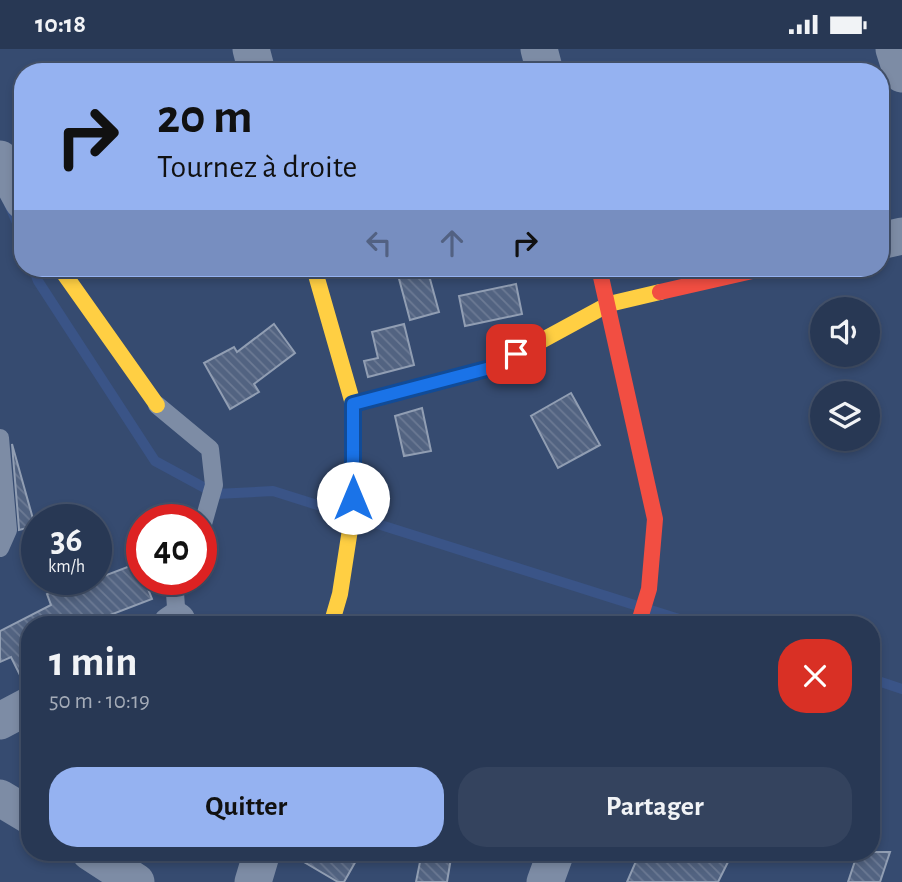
<!DOCTYPE html>
<html lang="fr">
<head>
<meta charset="utf-8">
<style>
  body { margin:0; font-family:"Alegreya Sans",sans-serif; background:#34435e; color:#f1f3f6; height:100vh; display:flex; flex-direction:column; font-size:26px; white-space:nowrap }
  * { box-sizing:border-box; margin:0 }
  p { font-size:23px; color:#a5acb8 }
  .icon { flex:none; width:38px; height:38px; fill:none; stroke:currentColor; stroke-width:2; stroke-linecap:round; stroke-linejoin:round }
  .map { position:relative; flex:1; overflow:hidden }
  .drawer { position:absolute; left:21px; top:567px; width:859px; height:245px; display:flex; flex-direction:column; background:#283854; border-radius:28px; box-shadow:0 4px 10px #0003,0 0 0 2px #44526b }
  .drawer>* { flex:none }
  .guide { position:absolute; left:14px; top:14px; width:875px; height:214px; border-radius:28px; box-shadow:0 4px 10px #0003,0 0 0 2px #44526b; background:#95b2f1; color:#111; overflow:hidden }
  .tools { position:absolute; left:810px; top:248px; display:grid; gap:14px }
  .tools a { display:grid; place-items:center; width:70px; height:70px; border-radius:50%; background:#283854; box-shadow:0 4px 10px #0003,0 0 0 2px #44526b; font-size:35px }
  .speed { position:absolute; left:21px; top:455px; display:flex; gap:14px; font-size:35px; font-weight:700; text-align:center }
  .speed>* { display:grid; place-content:center; width:91px; height:91px; border-radius:50%; background:#283854; box-shadow:0 4px 10px #0003,0 0 0 2px #44526b; line-height:1 }
  .speed small { font-size:18px; font-weight:400 }
  .speed .limit { border:10px solid #d22; background:#fff; color:#111 }
  .pin { position:absolute; display:grid; place-items:center; width:60px; height:60px; color:#fff; margin:-30px; border-radius:14px; box-shadow:0 4px 10px #0006 }
  .me { position:absolute; width:77px; margin:-38px; rotate:0deg; stroke-linejoin:round; filter:drop-shadow(0 0 5px #0008) }
  .turn { display:flex; align-items:center; gap:24px; height:147px; padding:0 28px; font-size:32px }
  .turn .icon { width:91px; height:91px; stroke-width:2.5 }
  .turn b { display:block; font-size:49px; line-height:60px }
  .lanes { display:flex; align-items:center; height:66px; padding:0 28px; background:#0003; justify-content:center; gap:35px; direction:ltr }
  .lanes .off { opacity:.35 }
  .round { display:grid; place-items:center; flex:none; width:74px; height:74px; border-radius:28px; background:#34435e }
  .head { display:flex; align-items:center; justify-content:space-between; height:119px; padding:0 28px }
  h1 { font-size:42px; font-weight:700; line-height:52px }
  .button { display:flex; gap:14px; margin-top:auto; padding:14px 28px }
  .button a { flex:1; height:80px; border-radius:28px; background:#95b2f1; color:#111; font-size:28px; font-weight:700; line-height:80px; text-align:center }
  .button a+a { background:#34435e; color:#f1f3f6 }
  .status { display:flex; justify-content:space-between; align-items:center; height:49px; padding:0 35px; background:#283854; direction:ltr }
  .status svg { height:19px; fill:currentColor }
  .map>svg:first-child { display:block }
</style>
</head>
<body>
<div class="status"><b>10:18</b><svg viewBox="0 0 49 12"><path d="M0 12V9h3v3zM5 12V6h3v6zM10 12V3h3v9zM15 12V0h3v12zM26 1h20v11H26zM47 4h2v5h-2z"/></svg></div>
<div class="map">
<svg width="902" height="833" viewBox="0 0 902 833">
  <defs>
    <pattern id="building-back-hatch" width="6" height="6" patternUnits="userSpaceOnUse" patternTransform="scale(1.75)"><rect width="6" height="6" fill="#526381"/><path d="M-1 5l2 2M0 0l6 6M5-1l2 2" fill="none" stroke="#6c7a94"/></pattern>
  </defs>
  <rect width="100%" height="100%" fill="#364b70"/>
  <g fill="none" stroke-linecap="round" stroke-linejoin="round">
    <g stroke="#3a5487" stroke-width="10">
      <polyline points="9,155 23,188"/>
      <polyline points="33,219 38,232 155,412 216,445 273,442 698,576"/>
      <polyline points="872,630 902,640"/>
    </g>
  </g>
  <g fill="url(#building-back-hatch)" stroke="#919eb3" stroke-width="2">
    <polygon points="427,219 439,263 410,271 398,226"/>
    <polygon points="516,235 522,265 465,277 459,247"/>
    <polygon points="274,275 295,304 254,335 259,343 230,360 204,314 234,298 237,303"/>
    <polygon points="404,275 414,316 368,328 364,312 378,309 372,283"/>
    <polygon points="571,344 600,396 558,419 531,367"/>
    <polygon points="422,359 431,402 404,407 395,367"/>
    <polygon points="12,395 35,477 19,481 19,480"/>
    <polygon points="138,514 142,530 144,530 152,550 84,576 30,576 30,635 25,636 11,608 0,613 0,582 51,556 47,545 82,532 83,535"/>
    <polygon points="287,803 361,803 344,833 338,833"/>
    <polygon points="422,803 452,803 447,833 416,833"/>
    <polygon points="640,803 733,803 718,833 627,833"/>
    <polygon points="858,803 890,803 880,833 848,833"/>
  </g>
  <g fill="none" stroke-linecap="round" stroke-linejoin="round">
    <g stroke="#7d8ca5" stroke-width="18">
      <polyline points="157,356 210,400 214,436 201,482"/>
      <polyline points="0,389 8,481 0,499"/>
      <polyline points="174,530 177,572"/>
    </g>
    <g stroke="#7d8ca5" stroke-width="37">
      <polyline points="251,0 257,23"/>
      <polyline points="539,0 545,23"/>
      <polyline points="894,0 902,25"/>
      <polyline points="0,110 23,152"/>
      <polyline points="880,192 902,187"/>
      <polyline points="171,576 177,572"/>
      <polyline points="0,672 30,656"/>
      <polyline points="0,749 30,767"/>
      <polyline points="90,803 136,833"/>
      <polyline points="253,833 262,803"/>
      <polyline points="545,833 556,803"/>
    </g>
    <g stroke="#ffcf43" stroke-width="16">
      <polyline points="60,219 157,356"/>
      <polyline points="314,219 353,355 351,474 340,545 331,576"/>
      <polyline points="353,355 493,318 609,255 660,243"/>
    </g>
    <g stroke="#f24e42" stroke-width="16">
      <polyline points="599,219 655,470 649,540 638,576"/>
      <polyline points="660,243 765,219"/>
    </g>
  </g>
  <g fill="none" stroke-linecap="round" stroke-linejoin="round">
    <defs>
      <polyline id="route" points="353,449 353,355 494,318 516,305"/>
    </defs>
    <use href="#route" stroke="#114b97" stroke-width="18"/>
    <use href="#route" stroke="#1a73e8" stroke-width="12"/>
  </g>
</svg>
<div class="tools">
<a><svg class="icon" aria-label="sound" viewBox="0 0 24 24"><path d="M4 9h4l5-4v14l-5-4H4zM17 9q2 3 0 6"/></svg></a>
<a><svg class="icon" aria-label="layers" viewBox="0 0 24 24"><path d="M12 4l9 5-9 5-9-5zM3 14l9 5 9-5"/></svg></a>
</div>
<div class="speed"><div>36<small>km/h</small></div><div class="limit">40</div></div>
<div class="pin" style="left:516px;top:305px;background:#d93025"><svg class="icon" aria-label="arrive" viewBox="0 0 24 24"><path d="M6 21V4h12l-3 4 3 4H6"/></svg></div>
<svg class="me" style="left:353px;top:449px" viewBox="-20 -20 40 40"><circle r="19" fill="#fff"/><path d="M0-13L10 11 0 6-10 11z" fill="#1a73e8"/></svg>
<div class="guide">
<div class="turn"><svg class="icon" aria-label="right" viewBox="0 0 24 24"><path d="M7 20v-9h11M14 6l5 5-5 5"/></svg><div><b>20 m</b>Tournez à droite</div></div>
<div class="lanes"><svg class="icon off" aria-label="left" viewBox="0 0 24 24"><path d="M17 20v-9H6M10 6l-5 5 5 5"/></svg><svg class="icon off" aria-label="ahead" viewBox="0 0 24 24"><path d="M12 20V5M6 11l6-6 6 6"/></svg><svg class="icon" aria-label="right" viewBox="0 0 24 24"><path d="M7 20v-9h11M14 6l5 5-5 5"/></svg></div>
</div>
<section class="drawer">
<div class="head"><div><h1>1 min</h1><p>50 m · 10:19</p></div><a class="round" style="background:#d93025;color:#fff"><svg class="icon" aria-label="close" viewBox="0 0 24 24"><path d="M6 6l12 12M18 6L6 18"/></svg></a></div>
<div class="button"><a>Quitter</a><a>Partager</a></div>
</section>
</div>
</body>
</html>
